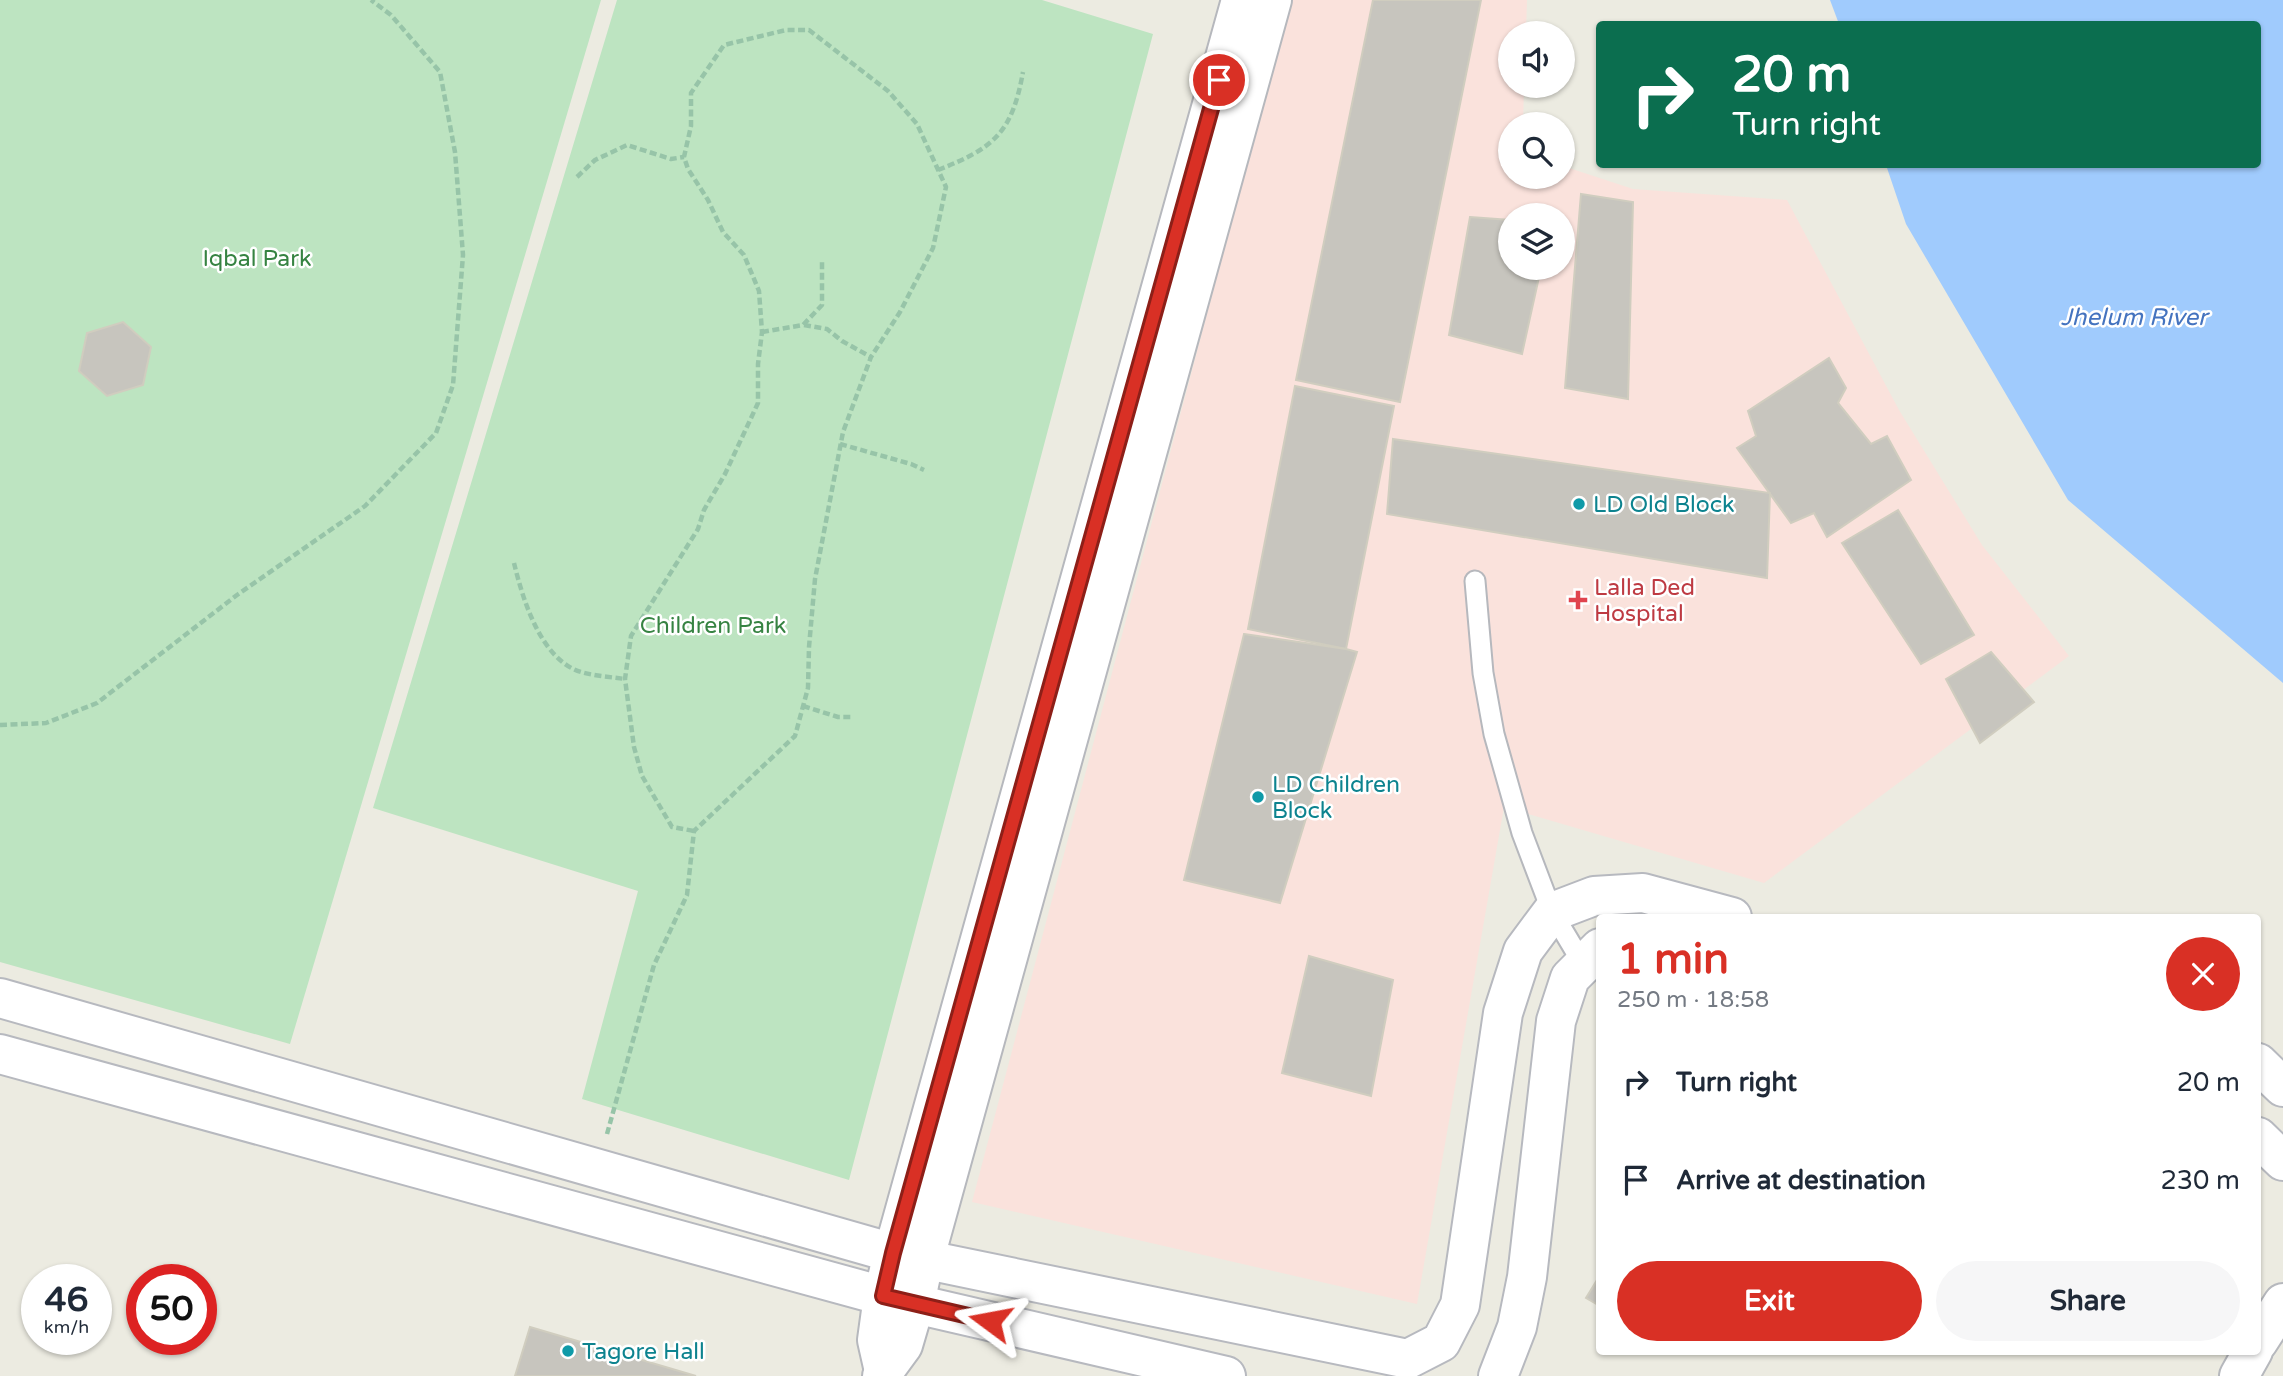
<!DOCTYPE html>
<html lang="en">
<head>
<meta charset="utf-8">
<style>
  body { margin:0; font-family:"Varela Round",sans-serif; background:#f6f6f7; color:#1f2937; height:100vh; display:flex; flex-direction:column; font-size:26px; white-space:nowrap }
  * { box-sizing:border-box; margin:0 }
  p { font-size:23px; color:#747a83 }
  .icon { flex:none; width:38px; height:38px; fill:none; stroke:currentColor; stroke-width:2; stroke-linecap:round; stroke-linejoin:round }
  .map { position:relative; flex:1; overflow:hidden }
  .details { position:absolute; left:1596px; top:914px; width:665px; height:441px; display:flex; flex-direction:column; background:#fff; border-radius:7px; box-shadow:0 2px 5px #0004 }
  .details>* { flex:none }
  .guide { position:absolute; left:1596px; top:21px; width:665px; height:147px; border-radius:7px; box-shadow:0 2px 5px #0004; background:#0b6e4f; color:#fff; overflow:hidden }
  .tools { position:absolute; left:1498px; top:21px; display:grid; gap:14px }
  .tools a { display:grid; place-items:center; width:77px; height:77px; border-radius:50%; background:#fff; box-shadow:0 2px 5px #0004; font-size:35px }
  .speed { position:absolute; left:21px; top:1264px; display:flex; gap:14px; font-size:35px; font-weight:700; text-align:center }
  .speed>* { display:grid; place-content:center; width:91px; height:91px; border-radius:50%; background:#fff; box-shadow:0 2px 5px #0004; line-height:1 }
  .speed small { font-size:18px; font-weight:400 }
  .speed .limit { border:10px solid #d22; background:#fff; color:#111 }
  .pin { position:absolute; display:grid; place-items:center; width:60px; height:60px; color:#fff; margin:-30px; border:4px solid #fff; border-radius:50%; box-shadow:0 2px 7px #0007 }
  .me { position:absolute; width:77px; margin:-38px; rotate:283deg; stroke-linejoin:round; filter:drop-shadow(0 0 5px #0008) }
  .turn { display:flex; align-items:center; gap:24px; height:147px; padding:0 21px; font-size:32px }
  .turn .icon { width:91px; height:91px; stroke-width:2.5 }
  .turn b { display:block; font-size:49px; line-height:60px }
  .round { display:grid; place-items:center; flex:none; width:74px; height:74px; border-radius:37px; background:#f6f6f7 }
  .summary { display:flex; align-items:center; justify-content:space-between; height:119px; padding:0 21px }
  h1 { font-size:42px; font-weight:700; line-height:52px; color:#d93025 }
  .cta { display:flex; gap:14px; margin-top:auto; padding:14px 21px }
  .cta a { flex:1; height:80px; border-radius:42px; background:#d93025; color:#fff; font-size:28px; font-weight:700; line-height:80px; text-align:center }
  .cta a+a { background:#f6f6f7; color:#1f2937 }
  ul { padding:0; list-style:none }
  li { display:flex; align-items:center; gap:21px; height:98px; padding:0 21px }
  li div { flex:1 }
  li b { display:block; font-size:26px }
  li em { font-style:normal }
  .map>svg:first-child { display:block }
</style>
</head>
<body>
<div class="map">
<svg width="2283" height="1376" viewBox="0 0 2283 1376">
  <rect width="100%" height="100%" fill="#ecebe1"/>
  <path fill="#fae2dc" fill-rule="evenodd" d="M1290 0H1527L1526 33H1510V86H1524L1523 124H1510V177H1563V166L1633 189 1787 200 1899 410 1982 545 2069 656 1764 883 1504 807 1417 1304 972 1202ZM1510 215H1563V268H1510Z"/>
  <g fill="#bde4c1">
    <polygon points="0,0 601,0 290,1044 0,962"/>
    <polygon points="617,0 1042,0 1153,34 849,1180 582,1099 638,891 373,808"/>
  </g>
  <polygon fill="#a0cbfd" points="1830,0 2283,0 2283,683 2068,500 1906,224 1886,165 2258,164 2258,24 1839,24"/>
  <g fill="#c7c5be" stroke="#d0cdbf" stroke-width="2">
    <polygon points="1373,0 1481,0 1400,402 1296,380"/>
    <polygon points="1581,194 1633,202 1628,399 1565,388"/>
    <polygon points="1470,217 1510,220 1510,268 1541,268 1522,354 1449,335"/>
    <polygon points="123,322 151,347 143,385 107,396 79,371 87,333"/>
    <polygon points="1829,358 1846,388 1838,403 1871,444 1887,436 1911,480 1827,537 1814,513 1791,523 1737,448 1756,436 1748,411"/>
    <polygon points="1295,386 1394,406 1346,649 1248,629"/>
    <polygon points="1393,439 1770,493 1767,578 1387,514"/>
    <polygon points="1898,510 1974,635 1921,664 1842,543"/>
    <polygon points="1244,634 1346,649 1357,652 1280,903 1184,880"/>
    <polygon points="1991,652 2034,702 1980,743 1946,679"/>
    <polygon points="1309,956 1393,980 1371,1096 1282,1073"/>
    <polygon points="1600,1275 1600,1306 1586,1298"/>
    <polygon points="530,1327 696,1376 515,1376"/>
  </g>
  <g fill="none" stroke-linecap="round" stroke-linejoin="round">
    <defs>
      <polyline id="service" points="1475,581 1483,673 1494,734 1522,833 1552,912 1583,964"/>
      <g id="minor">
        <polyline points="883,1296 877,1340 884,1371"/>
        <polyline points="2258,1342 2283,1303"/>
        <polyline points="882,1376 884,1371 903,1345 915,1304"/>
        <polyline points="2239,1376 2253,1351"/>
      </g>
      <g id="tertiary">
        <polyline points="883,1296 893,1253 1241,0"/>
        <polyline points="915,1304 924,1261 1272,0"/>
      </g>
      <g id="secondary">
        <polyline points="0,998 893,1253 1408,1359 1441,1342 1460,1305 1503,1013 1523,951 1552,912 1594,896 1643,893 1732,917"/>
        <polyline points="0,1054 898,1300 1226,1376"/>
        <polyline points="2258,1063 2283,1087"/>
        <polyline points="2258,1137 2283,1161"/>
        <polyline points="1498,1376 1517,1327 1527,1277 1556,1021 1570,978 1600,948"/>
      </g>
    </defs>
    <use href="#service" stroke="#b6b8bd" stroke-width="23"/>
    <use href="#minor" stroke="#b6b8bd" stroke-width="42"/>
    <use href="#tertiary" stroke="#b6b8bd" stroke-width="42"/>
    <use href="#secondary" stroke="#b7b9bf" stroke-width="42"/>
    <g stroke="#97c4a8" stroke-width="4.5" stroke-dasharray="7 3.5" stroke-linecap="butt">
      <path d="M938 170C994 148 1012 133 1023 72"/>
      <polyline points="577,177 595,160 627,145 671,159 684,157"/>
      <polyline points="804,325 827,329 842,341 871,357"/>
      <polyline points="762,332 803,325 822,305 822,261"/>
      <polyline points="840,444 911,464 924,470"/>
      <path d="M514 563C523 600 541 660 581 672 595 676 611 677 625 679"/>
      <polyline points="803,706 838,717 852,717"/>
      <polyline points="0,725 46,723 97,703 237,595 365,506 436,433 453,385 463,255 455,152 440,72 391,15 371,0"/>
      <polyline points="607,1134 654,965 687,895 694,831 795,736 808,688 809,647 815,579 843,432 871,357 900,312 933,248 946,187 917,124 888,91 809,30 786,30 724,45 691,93 691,126 684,157 688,169 708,200 723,232 744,255 759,291 762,332 758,364 758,403 725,474 704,510 698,529 631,636 625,679 634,747 642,776 672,827 694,831"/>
    </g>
    <use href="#service" stroke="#fff" stroke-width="19"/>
    <use href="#minor" stroke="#fff" stroke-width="38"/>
    <use href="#tertiary" stroke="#fff" stroke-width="38"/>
    <use href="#secondary" stroke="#fff" stroke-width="38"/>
  </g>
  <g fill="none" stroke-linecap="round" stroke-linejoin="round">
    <defs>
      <polyline id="route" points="990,1321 883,1296 893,1253 1219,80"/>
    </defs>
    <use href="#route" stroke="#8d1f18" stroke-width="18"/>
    <use href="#route" stroke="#d93025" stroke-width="12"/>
  </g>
  <g fill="#0f9aa8" stroke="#fff" stroke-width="2.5">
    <circle cx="1579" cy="504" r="7"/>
    <circle cx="1258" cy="797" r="7"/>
    <circle cx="568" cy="1351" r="7"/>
  </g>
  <path fill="#e0444e" stroke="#fff" stroke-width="2.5" d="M1574.5 589.5h7v7h7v7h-7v7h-7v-7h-7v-7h7z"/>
  <g text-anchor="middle" stroke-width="5" stroke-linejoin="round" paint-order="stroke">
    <g font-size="23" fill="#368342" stroke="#fff">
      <text x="257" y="266">Iqbal Park</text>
      <text x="713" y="633">Children Park</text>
    </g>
    <g font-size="23" fill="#0d838f" stroke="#fff" text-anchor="start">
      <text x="1593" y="512">LD Old Block</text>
      <text x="1272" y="792">LD Children<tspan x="1272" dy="26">Block</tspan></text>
      <text x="582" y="1359">Tagore Hall</text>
    </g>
    <g font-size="23" fill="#be3a42" stroke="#fff" text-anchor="start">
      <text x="1594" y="595">Lalla Ded<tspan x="1594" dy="26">Hospital</tspan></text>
    </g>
    <g font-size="24" font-style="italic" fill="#4473bf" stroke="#fff">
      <text x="2134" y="325">Jhelum River</text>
    </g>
  </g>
</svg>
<div class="tools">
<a><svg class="icon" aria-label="sound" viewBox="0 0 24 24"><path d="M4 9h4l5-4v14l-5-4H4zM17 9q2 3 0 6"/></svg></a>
<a><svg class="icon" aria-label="search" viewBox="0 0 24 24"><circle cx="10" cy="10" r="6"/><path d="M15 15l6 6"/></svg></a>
<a><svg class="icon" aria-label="layers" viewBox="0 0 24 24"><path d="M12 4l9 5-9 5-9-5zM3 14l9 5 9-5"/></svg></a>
</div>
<div class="speed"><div>46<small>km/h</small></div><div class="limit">50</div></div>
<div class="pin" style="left:1219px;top:80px;background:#d93025"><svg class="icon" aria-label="arrive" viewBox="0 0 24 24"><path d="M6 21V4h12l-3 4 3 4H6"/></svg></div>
<svg class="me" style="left:990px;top:1321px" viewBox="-20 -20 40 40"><path d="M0-17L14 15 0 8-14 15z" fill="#d93025" stroke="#fff" stroke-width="4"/></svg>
<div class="guide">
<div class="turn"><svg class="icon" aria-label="right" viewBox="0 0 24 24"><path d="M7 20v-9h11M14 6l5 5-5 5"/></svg><div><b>20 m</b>Turn right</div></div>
</div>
<section class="details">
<div class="summary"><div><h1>1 min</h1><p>250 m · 18:58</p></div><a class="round" style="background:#d93025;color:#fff"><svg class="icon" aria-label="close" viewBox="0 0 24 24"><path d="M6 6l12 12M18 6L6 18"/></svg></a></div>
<ul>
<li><svg class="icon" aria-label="right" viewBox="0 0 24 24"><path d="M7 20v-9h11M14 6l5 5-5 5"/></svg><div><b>Turn right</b></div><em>20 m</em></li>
<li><svg class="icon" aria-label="arrive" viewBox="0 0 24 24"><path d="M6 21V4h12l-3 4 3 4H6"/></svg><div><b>Arrive at destination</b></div><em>230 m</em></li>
</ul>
<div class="cta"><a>Exit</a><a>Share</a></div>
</section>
</div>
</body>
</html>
